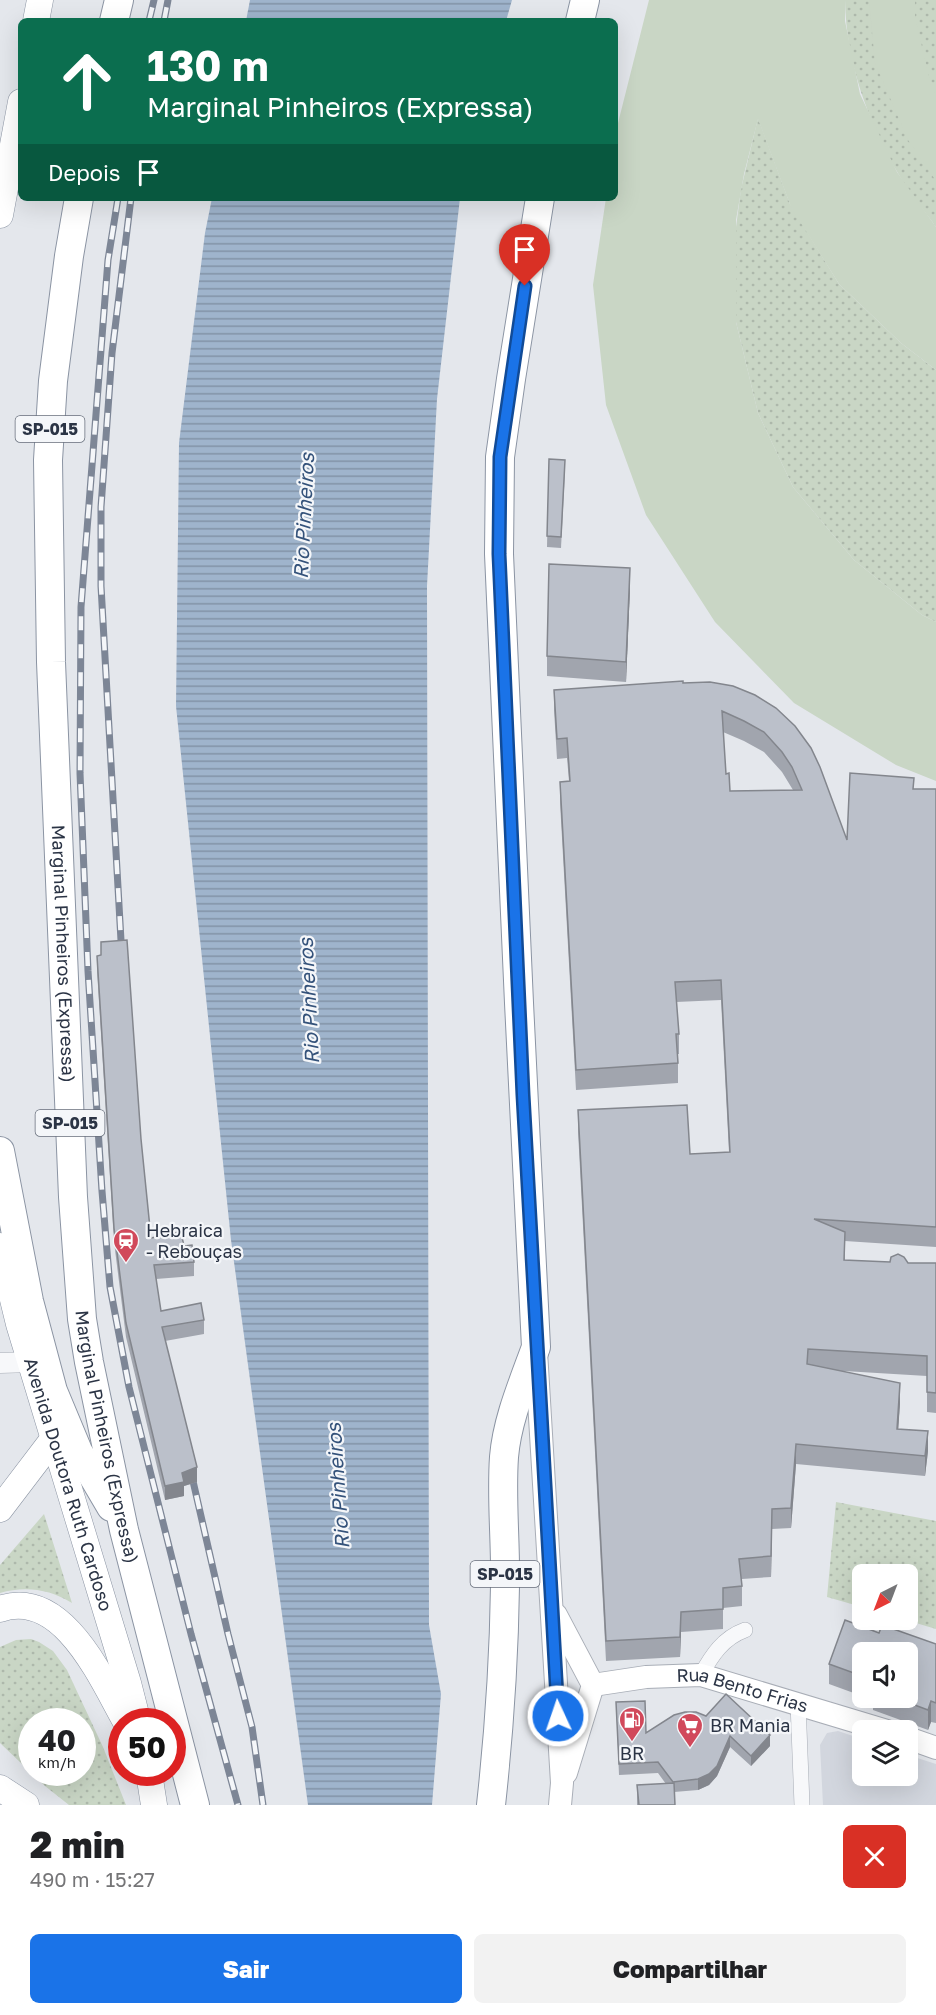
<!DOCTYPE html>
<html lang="pt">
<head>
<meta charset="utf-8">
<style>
  body { margin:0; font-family:"Golos Text",sans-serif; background:#f2f2f2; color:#202124; height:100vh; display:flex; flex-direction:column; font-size:22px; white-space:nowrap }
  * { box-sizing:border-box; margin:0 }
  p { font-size:20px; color:#757577 }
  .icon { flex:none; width:33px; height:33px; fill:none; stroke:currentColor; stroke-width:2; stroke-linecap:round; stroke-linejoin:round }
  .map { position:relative; height:1805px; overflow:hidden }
  .sheet { display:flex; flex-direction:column; background:#fff; flex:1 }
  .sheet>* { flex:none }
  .hud { position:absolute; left:18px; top:18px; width:600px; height:183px; border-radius:9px; box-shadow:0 6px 24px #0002; background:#0b6e4f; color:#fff; overflow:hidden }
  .needle { width:39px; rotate:222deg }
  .buttons { position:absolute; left:852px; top:1564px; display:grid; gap:12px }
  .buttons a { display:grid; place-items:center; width:66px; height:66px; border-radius:9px; background:#fff; box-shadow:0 6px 24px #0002; font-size:30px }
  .speed { position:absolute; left:18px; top:1708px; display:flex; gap:12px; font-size:30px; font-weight:700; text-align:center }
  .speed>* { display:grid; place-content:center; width:78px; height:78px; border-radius:50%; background:#fff; box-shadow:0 6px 24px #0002; line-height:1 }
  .speed small { font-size:15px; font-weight:400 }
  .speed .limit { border:9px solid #d22; background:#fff; color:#111 }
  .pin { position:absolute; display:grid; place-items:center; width:51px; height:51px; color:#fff; margin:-62px -26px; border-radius:50% 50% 50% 0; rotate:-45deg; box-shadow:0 0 6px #0007 }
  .pin .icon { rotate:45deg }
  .me { position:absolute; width:66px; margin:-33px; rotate:357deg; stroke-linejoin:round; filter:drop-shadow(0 0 4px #0008) }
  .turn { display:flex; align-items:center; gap:21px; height:126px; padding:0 30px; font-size:27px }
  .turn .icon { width:78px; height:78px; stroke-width:2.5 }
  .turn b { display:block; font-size:42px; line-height:51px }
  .then { display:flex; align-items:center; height:57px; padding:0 30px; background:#0003; gap:12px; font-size:22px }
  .round { display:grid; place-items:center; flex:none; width:63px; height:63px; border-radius:9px; background:#f2f2f2 }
  .headline { display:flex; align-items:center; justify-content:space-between; height:102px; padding:0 30px }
  h1 { font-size:36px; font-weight:800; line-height:45px }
  .button { display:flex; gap:12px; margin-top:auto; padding:12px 30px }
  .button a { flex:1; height:69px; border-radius:9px; background:#1a73e8; color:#fff; font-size:24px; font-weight:800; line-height:69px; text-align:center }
  .button a+a { background:#f2f2f2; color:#202124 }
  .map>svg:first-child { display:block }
</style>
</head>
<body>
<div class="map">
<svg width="936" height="1805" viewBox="0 0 936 1805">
  <defs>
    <pattern id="grass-dots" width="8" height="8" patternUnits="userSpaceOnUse" patternTransform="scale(1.5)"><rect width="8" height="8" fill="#c9d6c5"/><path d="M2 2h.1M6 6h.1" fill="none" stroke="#adb8ab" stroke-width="1.8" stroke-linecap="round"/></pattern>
    <pattern id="water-rules" width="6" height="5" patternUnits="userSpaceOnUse" patternTransform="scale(1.5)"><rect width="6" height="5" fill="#9fb4cc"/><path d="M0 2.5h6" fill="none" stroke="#8293a7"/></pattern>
  </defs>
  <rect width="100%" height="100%" fill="#e4e7ec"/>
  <polygon fill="#d2d6de" points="838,1731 862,1739 862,1776 908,1776 908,1755 936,1764 936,1805 823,1805 820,1745 827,1733"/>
  <g fill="url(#grass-dots)" fill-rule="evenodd">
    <path d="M845 0H936V227C924 210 909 193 899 175 868 122 846 62 845 0Z"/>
    <polygon points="758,118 790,204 839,284 901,343 936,370 936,622 922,615 854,560 793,487 758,413 736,322 736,227 741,189"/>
    <polygon points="836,1502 936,1521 936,1629 906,1620 908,1575 862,1575 862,1607 827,1597"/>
    <path d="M44 1514 45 1517 72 1603C49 1589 25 1586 0 1593V1565Z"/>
    <path d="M31 1639 39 1642 53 1651 67 1670 103 1747 126 1805H69L45 1786 0 1743V1647L16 1640ZM32 1722H82V1773H32Z"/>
  </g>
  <g fill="#c9d6c5">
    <polygon points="649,0 845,0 845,21 860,94 897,172 936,227 936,370 901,343 839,284 791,207 758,119 744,174 736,220 736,322 758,413 793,487 854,560 922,615 936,622 936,781 896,765 794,703 715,622 646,515 606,405 593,285 606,198 615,198 616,131"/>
    <polygon points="869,0 915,0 915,17 931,85 936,94 936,181 908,140 875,63"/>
  </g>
  <g fill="url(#water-rules)">
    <polygon points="250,0 512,0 506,21 246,21"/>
    <polygon points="212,198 460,198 437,399 427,586 429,1625 441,1694 432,1805 308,1805 231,1240 176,706 179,443 205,233"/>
  </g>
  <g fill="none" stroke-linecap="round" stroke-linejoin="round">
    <defs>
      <g id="minor">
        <path d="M701 1675C712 1655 723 1638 745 1630"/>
        <polyline points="798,1703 802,1805"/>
      </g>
      <polyline id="tertiary" points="0,1363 31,1362"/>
      <g id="secondary">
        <polyline points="536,1351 562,1783 560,1805"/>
        <polyline points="556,1615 593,1685 566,1773"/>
        <path id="s1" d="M593 1685 646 1677 701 1675 887 1731"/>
        <polyline points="908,1738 936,1748"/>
      </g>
      <g id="trunk">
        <polyline points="36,21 40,0"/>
        <polyline points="0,215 21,102"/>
        <path id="s2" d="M0 1246 19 1324 128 1683 138 1722"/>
        <polyline points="0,1509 54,1438"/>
        <path d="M0 1609C63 1587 102 1680 126 1722"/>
        <polyline points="149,1773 154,1805"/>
        <polyline points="0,1788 26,1805"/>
      </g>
      <g id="motorway">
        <polyline points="114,21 119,0"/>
        <polyline points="580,21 585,0"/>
        <path id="s3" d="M79 198 69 256 53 381 48 460 51 662 73 1197 82 1319 89 1362 124 1530 195 1805"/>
        <polyline points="0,1151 29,1301 53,1391 78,1451 111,1507"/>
        <path d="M491 1805C499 1732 504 1659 505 1586 506 1543 501 1500 504 1457 507 1420 523 1383 536 1347L519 1003 499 554 500 457 511 379 540 198"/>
      </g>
    </defs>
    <use href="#minor" stroke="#a9aeb7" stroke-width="16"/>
    <use href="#tertiary" stroke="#a9aeb7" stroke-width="21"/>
    <use href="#secondary" stroke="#a9aeb7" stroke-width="24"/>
    <use href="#trunk" stroke="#8b94a3" stroke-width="27"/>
    <use href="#motorway" stroke="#8b94a3" stroke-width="30"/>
    <use href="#minor" stroke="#f7f8fa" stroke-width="15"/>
    <use href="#tertiary" stroke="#f7f8fa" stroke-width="20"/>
    <use href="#secondary" stroke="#fff" stroke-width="22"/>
    <use href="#trunk" stroke="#fff" stroke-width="26"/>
    <use href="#motorway" stroke="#fff" stroke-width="28"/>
    <defs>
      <g id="rail">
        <polyline points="149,21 154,0"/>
        <polyline points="164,21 168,0"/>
        <polyline points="118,198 108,260 81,607 80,773 88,971 102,1191 110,1287 129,1387 191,1634 238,1805"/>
        <polyline points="122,958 101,586 101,507 112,353 131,198"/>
        <polyline points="190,1468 228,1634 252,1727 263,1805"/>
      </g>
    </defs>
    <use href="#rail" stroke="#7d8696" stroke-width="7"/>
    <use href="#rail" stroke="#f4f6f9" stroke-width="4.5" stroke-dasharray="14" stroke-linecap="butt"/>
  </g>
  <g fill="#a1a5ae" fill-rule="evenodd">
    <polygon points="549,459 565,471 561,548 547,547"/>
    <polygon points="630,588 626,682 547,676 547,656"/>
    <path d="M683 683 733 686 847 840 914 789H936V1247L845 1241V1260L908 1263H936V1413L927 1412V1376L844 1371 900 1403 898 1429 928 1451 925 1476 796 1464 791 1528 772 1529 771 1577 742 1579V1606L723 1608V1629L681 1632 680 1657 606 1661 578 1131V1110L690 1154 729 1152 721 1000 676 1002 679 1034V1054H678V1083L576 1090 560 802V782L569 781 567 758 557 759 554 710V690ZM723 732 744 741 764 752 782 772 793 790 730 791 726 774Z"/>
    <polygon points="101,942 141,1139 151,1238 180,1237 184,1246 194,1262 194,1276 156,1279 161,1311 204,1320 204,1334 165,1341 197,1482 184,1486 184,1496 165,1500 126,1337 114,1242 97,970 97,956 101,955"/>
    <polygon points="879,1633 936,1644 936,1723 931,1722 928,1730 873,1710 873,1700 868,1698 908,1698 862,1653 862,1696 829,1684 829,1664"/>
    <polygon points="616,1702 646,1733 674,1715 770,1746 751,1766 730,1747 717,1776 709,1785 698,1790 674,1792 675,1805 637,1805 637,1785 666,1784 658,1773 619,1775"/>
  </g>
  <g fill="#83868d">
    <polygon points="630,568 630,588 626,682 626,662"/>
    <polygon points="900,1383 900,1403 897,1449 897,1429"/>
    <polygon points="928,1431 928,1451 925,1476 925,1456"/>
    <polygon points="796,1444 796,1464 791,1528 791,1508"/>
    <polygon points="197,1467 197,1482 184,1486 184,1496 165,1500 165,1486 182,1473"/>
    <polygon points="772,1509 772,1529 771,1577 771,1556"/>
    <polygon points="681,1612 681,1632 680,1657 680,1637"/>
    <polygon points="931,1701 931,1722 928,1730 928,1710"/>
    <polygon points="770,1735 770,1746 751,1766 751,1756"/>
    <polygon points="730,1736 730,1747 717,1776 709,1785 698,1790 698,1779"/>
  </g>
  <g fill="#bbc0ca" stroke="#83868d" stroke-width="1.5" fill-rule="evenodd">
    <polygon points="549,459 565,460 561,537 547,536"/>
    <polygon points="549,564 630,568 626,662 547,656"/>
    <path d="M683 681V683L710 682 733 686 755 695 776 708 795 726 811 748 820 767 847 840 850 773 914 778 913 789H936V1227L814 1219 845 1232 844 1260 890 1262 891 1257 898 1254 904 1257 908 1263H936V1393L927 1392V1356L808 1349 807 1364 900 1383 897 1429 928 1431 925 1456 796 1444 791 1508 772 1509 771 1556 739 1559 742 1586 723 1588V1609L681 1612 680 1637 606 1641 578 1110 687 1105 690 1154 730 1152 721 980 675 982 679 1034H676L678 1063 576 1070 560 782 570 781 567 738 557 739 554 690ZM722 711 744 721 764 732 782 752 792 767 802 790 730 791 729 773 726 774Z"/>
    <polygon points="127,940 141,1139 151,1238 178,1232 180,1237 182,1237 184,1246 192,1245 194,1262 154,1265 161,1311 201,1303 204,1320 162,1327 197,1467 182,1473 184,1482 165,1486 126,1323 114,1228 97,956 101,955 101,942"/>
    <polygon points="845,1620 879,1633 882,1625 936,1644 936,1703 931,1701 928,1710 896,1698 908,1698 908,1653 862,1653 862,1676 829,1664"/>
    <polygon points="726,1694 770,1735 751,1756 730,1736 717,1766 709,1774 698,1779 673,1782 658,1762 619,1764 616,1702 645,1701 646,1733 674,1715 685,1712 696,1712 706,1716"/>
    <polygon points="674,1783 675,1805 639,1805 637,1785"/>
  </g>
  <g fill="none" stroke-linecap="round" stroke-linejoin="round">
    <defs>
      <polyline id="route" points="525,286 500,457 499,554 523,1095 558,1716"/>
    </defs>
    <use href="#route" stroke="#114b97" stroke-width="15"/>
    <use href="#route" stroke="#1a73e8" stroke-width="10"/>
  </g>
  <defs>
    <symbol id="station-pin" viewBox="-11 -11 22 30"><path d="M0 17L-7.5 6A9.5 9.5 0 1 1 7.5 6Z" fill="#d1495b" stroke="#f4f6f9"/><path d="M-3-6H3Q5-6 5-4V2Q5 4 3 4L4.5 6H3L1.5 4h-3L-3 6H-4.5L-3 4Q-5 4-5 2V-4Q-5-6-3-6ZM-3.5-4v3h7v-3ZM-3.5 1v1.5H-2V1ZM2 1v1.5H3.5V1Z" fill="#fff"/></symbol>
    <symbol id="fuel-pin" viewBox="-11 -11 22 30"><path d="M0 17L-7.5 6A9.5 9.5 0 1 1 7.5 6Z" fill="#d1495b" stroke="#f4f6f9"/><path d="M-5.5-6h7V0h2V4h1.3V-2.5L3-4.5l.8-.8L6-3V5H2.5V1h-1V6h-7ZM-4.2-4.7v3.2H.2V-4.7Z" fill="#fff"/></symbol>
    <symbol id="supermarket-pin" viewBox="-11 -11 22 30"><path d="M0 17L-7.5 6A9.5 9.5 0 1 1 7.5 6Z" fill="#d1495b" stroke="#f4f6f9"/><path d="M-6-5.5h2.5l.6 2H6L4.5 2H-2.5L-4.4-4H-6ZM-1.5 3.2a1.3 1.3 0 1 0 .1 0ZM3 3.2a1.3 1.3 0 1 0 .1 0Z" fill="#fff"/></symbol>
  </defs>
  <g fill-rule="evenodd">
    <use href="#station-pin" x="111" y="1226" width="30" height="40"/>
    <use href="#fuel-pin" x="617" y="1705" width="30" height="40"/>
    <use href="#supermarket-pin" x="675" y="1711" width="30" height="40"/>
  </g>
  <g text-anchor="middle" stroke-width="4.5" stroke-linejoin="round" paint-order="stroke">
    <g fill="#f4f6f9" stroke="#676e7b" stroke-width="1.5">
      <rect x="15.5" y="416" width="69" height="26" rx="4.5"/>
      <rect x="35.5" y="1110" width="69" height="26" rx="4.5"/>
      <rect x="470.5" y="1561" width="69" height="26" rx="4.5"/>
    </g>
    <g font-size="16" font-weight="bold" fill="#2b3445">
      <text x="50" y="435">SP-015</text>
      <text x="70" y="1129">SP-015</text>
      <text x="505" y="1580">SP-015</text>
    </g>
    <g font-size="18" fill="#2b3445" stroke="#f4f6f9">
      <text dy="6" stroke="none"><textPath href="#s3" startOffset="758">Marginal Pinheiros (Expressa)</textPath></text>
      <text dy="6" stroke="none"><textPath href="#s3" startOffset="1244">Marginal Pinheiros (Expressa)</textPath></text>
      <text dy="6" stroke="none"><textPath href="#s2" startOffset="248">Avenida Doutora Ruth Cardoso</textPath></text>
      <text dy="6" stroke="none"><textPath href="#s1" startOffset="152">Rua Bento Frias</textPath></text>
    </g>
    <g font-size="18" fill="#2b3445" stroke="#f4f6f9" text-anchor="start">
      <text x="146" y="1237">Hebraica<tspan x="146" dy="21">- Rebouças</tspan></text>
      <text x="710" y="1732">BR Mania</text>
      <text x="632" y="1760" text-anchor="middle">BR</text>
    </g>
    <g font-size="20" font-style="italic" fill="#34527a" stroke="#f4f6f9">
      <text transform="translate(304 516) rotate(-87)" y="7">Rio Pinheiros</text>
      <text transform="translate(309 1001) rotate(-93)" y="7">Rio Pinheiros</text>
      <text transform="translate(338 1486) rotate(-94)" y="7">Rio Pinheiros</text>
    </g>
  </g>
</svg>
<div class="buttons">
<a><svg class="needle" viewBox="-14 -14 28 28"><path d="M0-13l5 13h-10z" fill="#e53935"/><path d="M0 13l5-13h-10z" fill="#757577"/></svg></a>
<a><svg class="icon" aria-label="sound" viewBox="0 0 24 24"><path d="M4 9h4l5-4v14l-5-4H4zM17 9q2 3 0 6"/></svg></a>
<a><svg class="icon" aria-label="layers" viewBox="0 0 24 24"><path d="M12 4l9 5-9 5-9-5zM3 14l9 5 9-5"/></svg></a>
</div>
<div class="speed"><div>40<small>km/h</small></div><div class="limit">50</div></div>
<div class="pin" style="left:525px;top:286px;background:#d93025"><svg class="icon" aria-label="arrive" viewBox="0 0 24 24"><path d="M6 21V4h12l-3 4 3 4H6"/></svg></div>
<svg class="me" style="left:558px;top:1716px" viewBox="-20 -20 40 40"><circle r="17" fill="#1a73e8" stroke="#fff" stroke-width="3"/><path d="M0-11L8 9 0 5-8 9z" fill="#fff"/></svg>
<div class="hud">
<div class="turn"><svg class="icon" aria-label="ahead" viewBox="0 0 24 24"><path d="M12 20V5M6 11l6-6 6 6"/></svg><div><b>130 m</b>Marginal Pinheiros (Expressa)</div></div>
<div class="then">Depois<svg class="icon" aria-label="arrive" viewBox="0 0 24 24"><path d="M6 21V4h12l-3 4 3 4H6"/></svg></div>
</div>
</div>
<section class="sheet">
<div class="headline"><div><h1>2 min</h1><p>490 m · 15:27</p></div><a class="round" style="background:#d93025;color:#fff"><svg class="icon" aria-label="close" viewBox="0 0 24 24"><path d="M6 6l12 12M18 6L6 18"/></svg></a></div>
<div class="button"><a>Sair</a><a>Compartilhar</a></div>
</section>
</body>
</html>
